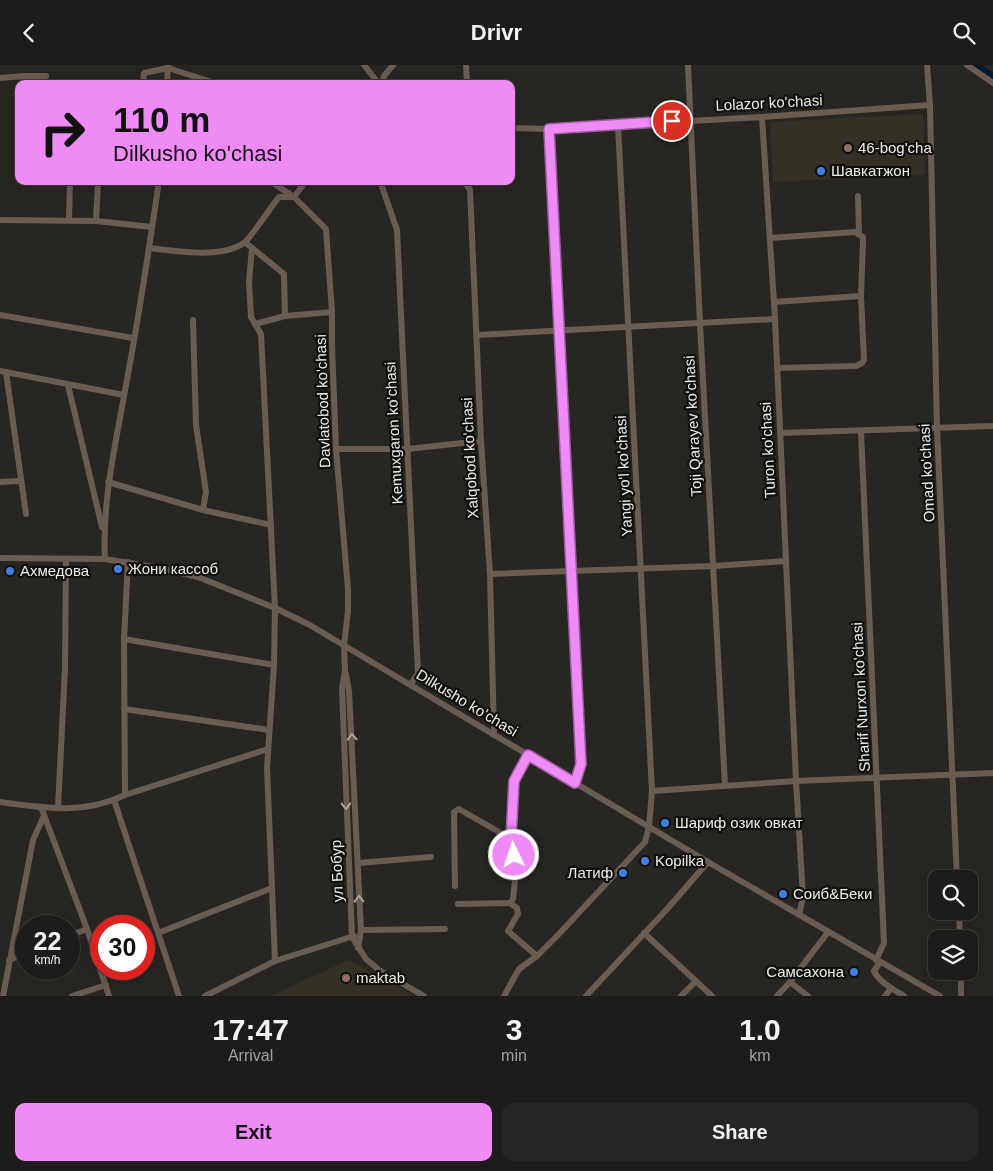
<!DOCTYPE html>
<html lang="en">
<head>
<meta charset="utf-8">
<style>
  body { margin:0; font-family:Helvetica,sans-serif; background:#262523; color:#f1f3f6; height:100vh; display:flex; flex-direction:column; font-size:19px; white-space:nowrap }
  * { box-sizing:border-box; margin:0 }
  p { font-size:16px; color:#a1a1a2 }
  .icon { flex:none; width:28px; height:28px; fill:none; stroke:currentColor; stroke-width:2; stroke-linecap:round; stroke-linejoin:round }
  .map { position:relative; height:931px; overflow:hidden }
  .side { display:flex; flex-direction:column; background:#1e1c1a; flex:1 }
  .side>* { flex:none }
  .top-card { position:absolute; left:15px; top:15px; width:500px; height:105px; border-radius:10px; box-shadow:0 5px 20px #0002,0 0 0 1px #3c3a39; background:#ef8bf6; color:#111; overflow:hidden }
  .fabs { position:absolute; left:928px; top:805px; display:grid; gap:10px }
  .fabs a { display:grid; place-items:center; width:50px; height:50px; border-radius:10px; background:#1e1c1a; box-shadow:0 5px 20px #0002,0 0 0 1px #3c3a39; font-size:25px }
  .speed { position:absolute; left:15px; top:850px; display:flex; gap:10px; font-size:25px; font-weight:700; text-align:center }
  .speed>* { display:grid; place-content:center; width:65px; height:65px; border-radius:50%; background:#1e1c1a; box-shadow:0 5px 20px #0002,0 0 0 1px #3c3a39; line-height:1 }
  .speed small { font-size:12px; font-weight:400 }
  .speed .limit { border:8px solid #d22; background:#fff; color:#111 }
  .pin { position:absolute; display:grid; place-items:center; width:42px; height:42px; color:#fff; margin:-21px; border:2px solid #fff; border-radius:50%; box-shadow:0 1px 5px #0007 }
  .me { position:absolute; width:55px; margin:-28px; rotate:356deg; stroke-linejoin:round; filter:drop-shadow(0 0 4px #0008) }
  .turn { display:flex; align-items:center; gap:18px; height:105px; padding:0 15px; font-size:22px }
  .turn .icon { width:65px; height:65px; stroke-width:2.5 }
  .turn b { display:block; font-size:35px; line-height:42px }
  .eta { display:flex; justify-content:space-evenly; align-items:center; height:85px; text-align:center }
  .eta b { font-size:30px; font-weight:700; line-height:35px }
  .cta { display:flex; gap:10px; margin-top:auto; padding:10px 15px }
  .cta a { flex:1; height:58px; border-radius:10px; background:#ef8bf6; color:#111; font-size:20px; font-weight:700; line-height:58px; text-align:center }
  .cta a+a { background:#262523; color:#f1f3f6 }
  header { display:flex; justify-content:space-between; align-items:center; height:65px; padding:0 15px; background:#1e1c1a; font-size:22px; font-weight:700 }
  .map>svg:first-child { display:block }
</style>
</head>
<body>
<header><svg class="icon" aria-label="back" viewBox="0 0 24 24"><path d="M15 5l-7 7 7 7"/></svg>Drivr<svg class="icon" aria-label="search" viewBox="0 0 24 24"><circle cx="10" cy="10" r="6"/><path d="M15 15l6 6"/></svg></header>
<div class="map">
<svg width="993" height="931" viewBox="0 0 993 931">
  <rect width="100%" height="100%" fill="#282622"/>
  <g fill="#343025">
    <polygon points="923,49 925,110 773,117 770,57"/>
    <polygon points="349,895 415,931 269,931"/>
  </g>
  <g fill="none" stroke-linecap="round" stroke-linejoin="round">
    <polyline stroke="#00182e" stroke-width="6" points="976,0 993,11"/>
    <g stroke="#6b5c52" stroke-width="6">
      <polyline points="364,0 379,19"/>
      <polyline points="466,0 467,19"/>
      <polyline points="688,0 700,259 725,720"/>
      <polyline points="927,0 930,40 937,363 957,814"/>
      <polyline points="967,0 993,18"/>
      <polyline points="24,11 46,11"/>
      <polyline points="0,13 24,11 24,19"/>
      <polyline points="143,19 144,8 168,3 218,19"/>
      <polyline points="167,19 168,1"/>
      <polyline points="382,19 384,11 393,0"/>
      <polyline points="762,52 775,254 796,716 803,832 799,850"/>
      <polyline points="511,63 549,64 762,52 930,40"/>
      <polyline points="549,64 581,699 575,718"/>
      <polyline points="270,116 294,132 326,164 332,247 332,281 336,384 348,524 348,546 344,581 345,605 342,624 352,872 366,894 379,905 424,931"/>
      <polyline points="380,116 397,165 418,608 411,619"/>
      <polyline points="464,116 470,125 481,376 490,509 494,670"/>
      <polyline points="858,131 859,169"/>
      <polyline points="0,155 96,156 152,162"/>
      <polyline points="69,155 70,116"/>
      <polyline points="96,156 98,116"/>
      <polyline points="770,173 855,167 863,172 863,176 861,231 864,295 862,298 856,301 777,303"/>
      <polyline points="246,178 252,183 249,217 251,252 261,269 275,543 274,600 267,703 275,896"/>
      <path d="M149 183C176 186 220 194 244 178 249 175 273 139 279 132H294L306 116"/>
      <polyline points="252,183 284,209 285,251"/>
      <polyline points="774,237 861,231"/>
      <polyline points="0,250 133,273"/>
      <polyline points="193,255 196,360 206,427 203,445"/>
      <polyline points="255,259 285,251 332,247"/>
      <polyline points="477,270 775,254"/>
      <polyline points="0,306 124,330"/>
      <polyline points="6,307 26,449"/>
      <polyline points="68,320 102,462"/>
      <polyline points="861,367 884,878 876,895"/>
      <polyline points="780,368 993,361"/>
      <polyline points="336,384 407,384 481,376"/>
      <polyline points="0,417 21,416"/>
      <polyline points="108,417 203,445 271,460"/>
      <polyline points="0,493 105,494 160,503 198,512 275,543 308,559 708,797 940,931"/>
      <path d="M105 494C102 434 116 378 126 320 139 252 149 184 159 116"/>
      <polyline points="490,509 714,501 786,496"/>
      <polyline points="124,574 274,600"/>
      <polyline points="346,609 349,626 361,865 358,883"/>
      <polyline points="124,644 269,665"/>
      <polyline points="652,726 796,716 993,708"/>
      <polyline points="125,730 124,574 128,497"/>
      <polyline points="114,735 179,931"/>
      <path d="M0 737C44 743 83 750 125 730L268 684"/>
      <polyline points="41,742 87,864 109,931"/>
      <polyline points="58,743 65,603 66,494"/>
      <polyline points="358,798 431,792"/>
      <polyline points="455,821 454,747 459,744 511,774"/>
      <polyline points="510,838 517,843 518,849 508,866 537,891"/>
      <polyline points="458,839 510,838 513,834 516,806 511,774 514,716 528,691"/>
      <polyline points="959,846 960,874"/>
      <polyline points="361,865 445,864"/>
      <polyline points="158,868 272,823"/>
      <polyline points="644,868 712,931"/>
      <polyline points="69,871 87,864"/>
      <polyline points="9,895 26,888"/>
      <path d="M880 897 874 906C879 917 894 925 904 931"/>
      <polyline points="961,906 961,931"/>
      <polyline points="790,917 808,931"/>
      <polyline points="3,931 33,775 44,751"/>
      <polyline points="72,931 106,920"/>
      <polyline points="205,931 275,896 354,871"/>
      <polyline points="504,931 519,904 537,891 558,870 645,777 649,762 652,726 618,60"/>
      <polyline points="586,931 668,843 708,797"/>
      <polyline points="681,931 696,916"/>
      <polyline points="777,931 790,917 828,867"/>
      <polyline points="885,931 891,923"/>
    </g>
  </g>
  <defs><path id="oneway-chevron" d="M-2-3.5L2.5 0L-2 3.5" fill="none" stroke-width="1.6" stroke-linecap="round" stroke-linejoin="round" transform="scale(1.25)"/></defs>
  <g stroke="#aca49e">
    <use href="#oneway-chevron" transform="translate(352 672) rotate(-93)"/>
    <use href="#oneway-chevron" transform="translate(346 741) rotate(88)"/>
    <use href="#oneway-chevron" transform="translate(359 834) rotate(-92)"/>
  </g>
  <g fill="none" stroke-linecap="round" stroke-linejoin="round">
    <defs>
      <polyline id="route" points="514,790 511,774 514,716 528,690 575,718 581,699 549,64 672,56"/>
    </defs>
    <use href="#route" stroke="#9b5aa0" stroke-width="12"/>
    <use href="#route" stroke="#ef8bf6" stroke-width="9"/>
  </g>
  <g fill="#8d6e63" stroke="#100f0d" stroke-width="2">
    <circle cx="848" cy="83" r="5"/>
    <circle cx="346" cy="913" r="5"/>
  </g>
  <g fill="#3f7fe0" stroke="#100f0d" stroke-width="2">
    <circle cx="821" cy="106" r="5"/>
    <circle cx="118" cy="504" r="5"/>
    <circle cx="10" cy="506" r="5"/>
    <circle cx="665" cy="758" r="5"/>
    <circle cx="645" cy="796" r="5"/>
    <circle cx="623" cy="808" r="5"/>
    <circle cx="783" cy="829" r="5"/>
    <circle cx="854" cy="907" r="5"/>
  </g>
  <g text-anchor="middle" stroke-width="4.5" stroke-linejoin="round" paint-order="stroke">
    <g font-size="15" fill="#eeedea" stroke="#100f0d">
      <text transform="translate(769 38) rotate(-3)" y="5">Lolazor ko'chasi</text>
      <text transform="translate(323 336) rotate(-92)" y="5">Davlatobod ko'chasi</text>
      <text transform="translate(693 361) rotate(-93)" y="5">Toji Qarayev ko'chasi</text>
      <text transform="translate(394 368) rotate(-93)" y="5">Kemuxgaron ko'chasi</text>
      <text transform="translate(768 385) rotate(-93)" y="5">Turon ko'chasi</text>
      <text transform="translate(470 393) rotate(-93)" y="5">Xalqobod ko'chasi</text>
      <text transform="translate(927 408) rotate(-93)" y="5">Omad ko'chasi</text>
      <text transform="translate(624 411) rotate(-93)" y="5">Yangi yo'l ko'chasi</text>
      <text transform="translate(861 632) rotate(-93)" y="5">Sharif Nurxon ko'chasi</text>
      <text transform="translate(467 638) rotate(31)" y="5">Dilkusho ko'chasi</text>
      <text transform="translate(337 806) rotate(-92)" y="5">ул Бобур</text>
    </g>
    <g font-size="15" fill="#eeedea" stroke="#100f0d" text-anchor="start">
      <text x="858" y="88">46-bog'cha</text>
      <text x="831" y="111">Шавкатжон</text>
      <text x="128" y="509">Жони кассоб</text>
      <text x="20" y="511">Ахмедова</text>
      <text x="675" y="763">Шариф озик овкат</text>
      <text x="655" y="801">Kopilka</text>
      <text x="613" y="813" text-anchor="end">Латиф</text>
      <text x="793" y="834">Соиб&amp;Беки</text>
      <text x="844" y="912" text-anchor="end">Самсахона</text>
      <text x="356" y="918">maktab</text>
    </g>
  </g>
</svg>
<div class="fabs">
<a><svg class="icon" aria-label="search" viewBox="0 0 24 24"><circle cx="10" cy="10" r="6"/><path d="M15 15l6 6"/></svg></a>
<a><svg class="icon" aria-label="layers" viewBox="0 0 24 24"><path d="M12 4l9 5-9 5-9-5zM3 14l9 5 9-5"/></svg></a>
</div>
<div class="speed"><div>22<small>km/h</small></div><div class="limit">30</div></div>
<div class="pin" style="left:672px;top:56px;background:#d93025"><svg class="icon" aria-label="arrive" viewBox="0 0 24 24"><path d="M6 21V4h12l-3 4 3 4H6"/></svg></div>
<svg class="me" style="left:514px;top:790px" viewBox="-20 -20 40 40"><circle r="17" fill="#ef8bf6" stroke="#fff" stroke-width="3"/><path d="M0-11L8 9 0 5-8 9z" fill="#fff"/></svg>
<div class="top-card">
<div class="turn"><svg class="icon" aria-label="right" viewBox="0 0 24 24"><path d="M7 20v-9h11M14 6l5 5-5 5"/></svg><div><b>110 m</b>Dilkusho ko'chasi</div></div>
</div>
</div>
<section class="side">
<div class="eta">
<div><b>17:47</b><p>Arrival</p></div>
<div><b>3</b><p>min</p></div>
<div><b>1.0</b><p>km</p></div>
</div>
<div class="cta"><a>Exit</a><a>Share</a></div>
</section>
</body>
</html>
